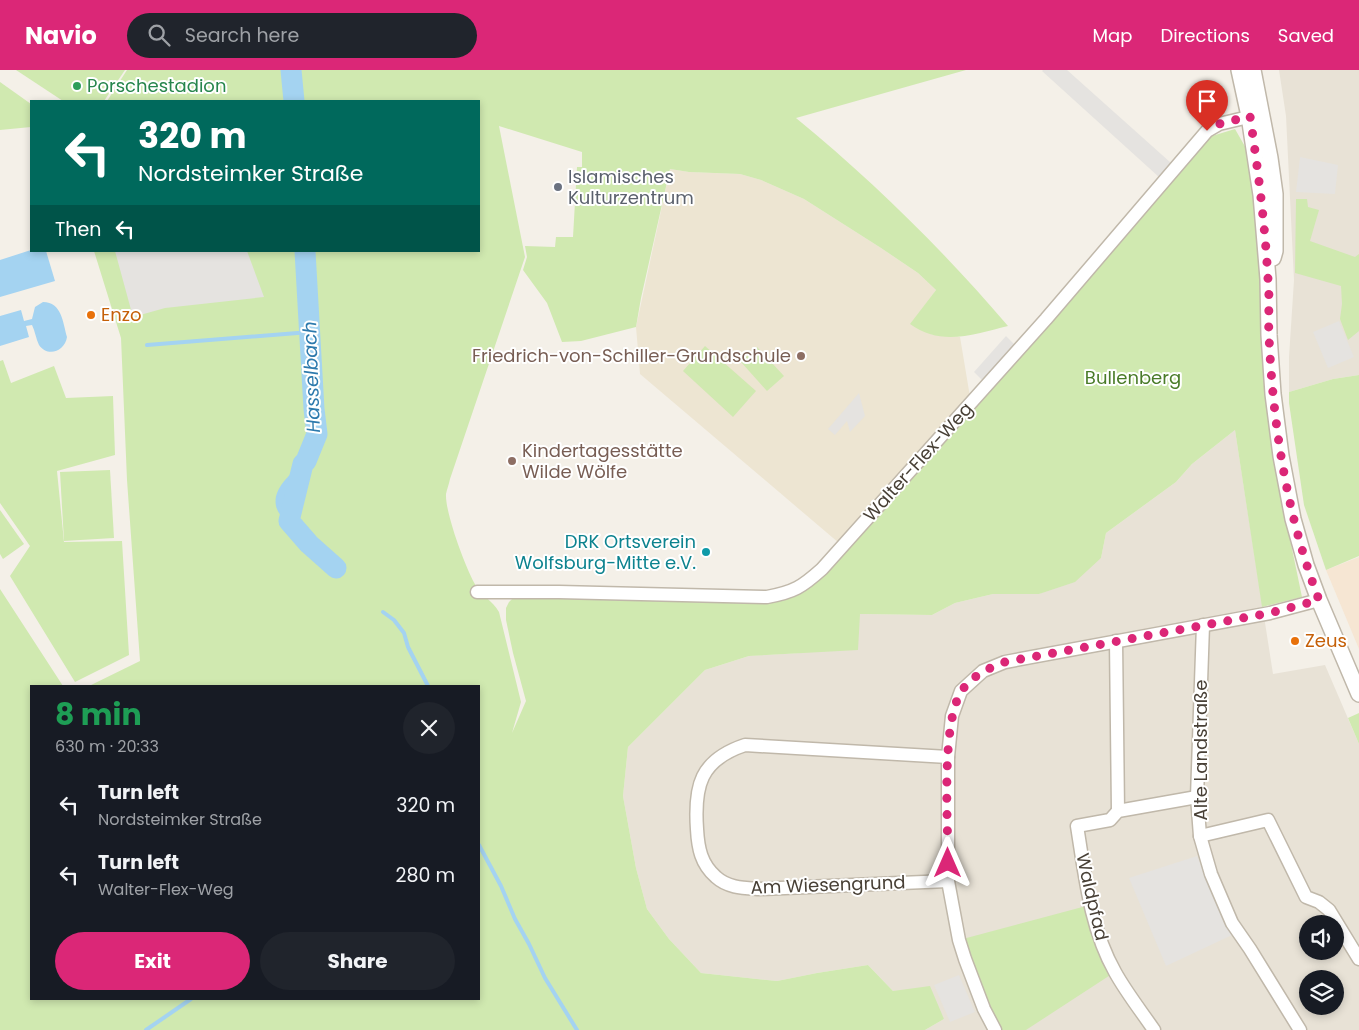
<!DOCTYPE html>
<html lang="en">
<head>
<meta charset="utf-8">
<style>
  body { margin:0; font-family:Poppins,sans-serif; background:#20242c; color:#f1f3f6; height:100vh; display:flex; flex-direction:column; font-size:19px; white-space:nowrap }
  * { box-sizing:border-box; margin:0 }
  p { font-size:16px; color:#9ea1a6 }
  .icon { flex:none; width:28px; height:28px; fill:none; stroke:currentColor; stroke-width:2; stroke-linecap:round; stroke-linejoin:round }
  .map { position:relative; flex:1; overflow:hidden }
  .drawer { position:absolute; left:30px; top:615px; width:450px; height:315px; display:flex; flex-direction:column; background:#171b24; border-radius:0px; box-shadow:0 2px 8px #0003 }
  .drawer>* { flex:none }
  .top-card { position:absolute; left:30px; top:30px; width:450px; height:152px; border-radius:0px; box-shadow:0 2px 8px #0003; background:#00695c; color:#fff; overflow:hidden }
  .tools { position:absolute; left:1299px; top:845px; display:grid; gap:10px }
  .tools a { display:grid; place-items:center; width:45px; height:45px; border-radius:50%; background:#171b24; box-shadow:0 2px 8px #0003; font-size:25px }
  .pin { position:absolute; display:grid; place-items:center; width:42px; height:42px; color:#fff; margin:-51px -21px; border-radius:50% 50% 50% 0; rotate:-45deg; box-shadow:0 0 5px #0007 }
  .pin .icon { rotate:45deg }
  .me { position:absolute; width:55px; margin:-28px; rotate:0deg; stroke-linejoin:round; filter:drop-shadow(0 0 4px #0008) }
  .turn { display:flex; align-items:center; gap:18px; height:105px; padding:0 25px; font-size:22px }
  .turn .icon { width:65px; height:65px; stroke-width:2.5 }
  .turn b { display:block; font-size:35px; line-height:42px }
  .then { display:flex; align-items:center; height:48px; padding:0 25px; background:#0003; gap:10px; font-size:19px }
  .round { display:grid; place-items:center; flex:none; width:52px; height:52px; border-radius:26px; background:#20242c }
  .headline { display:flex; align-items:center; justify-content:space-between; height:85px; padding:0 25px }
  h1 { font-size:30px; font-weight:700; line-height:38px; color:#1e9e55 }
  .action { display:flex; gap:10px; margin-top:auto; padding:10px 25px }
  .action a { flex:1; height:58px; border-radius:30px; background:#db2777; color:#fff; font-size:20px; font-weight:700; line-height:58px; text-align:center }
  .action a+a { background:#20242c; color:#f1f3f6 }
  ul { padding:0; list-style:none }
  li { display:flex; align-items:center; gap:15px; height:70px; padding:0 25px }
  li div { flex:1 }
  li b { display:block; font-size:19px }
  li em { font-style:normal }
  header { display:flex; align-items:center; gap:30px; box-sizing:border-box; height:70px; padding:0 25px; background:#db2777; color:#fff }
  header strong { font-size:24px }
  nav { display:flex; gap:28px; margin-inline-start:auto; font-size:18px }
  .search { width:350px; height:45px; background:#20242c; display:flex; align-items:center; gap:12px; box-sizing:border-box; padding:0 18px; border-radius:28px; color:#9ea1a6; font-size:19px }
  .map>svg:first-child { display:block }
</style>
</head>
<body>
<header>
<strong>Navio</strong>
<div class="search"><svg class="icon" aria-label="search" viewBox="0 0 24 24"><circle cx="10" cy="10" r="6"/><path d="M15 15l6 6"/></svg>Search here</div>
<nav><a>Map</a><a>Directions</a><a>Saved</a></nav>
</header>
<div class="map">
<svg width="1359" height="960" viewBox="0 0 1359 960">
  <rect width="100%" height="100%" fill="#f4f0e8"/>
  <g fill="#e8e2d6" fill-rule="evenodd">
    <polygon points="1279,0 1359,0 1359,305 1333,309 1289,322 1289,287 1294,210 1286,46"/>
    <path d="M1235 360 1273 604 1325 595 1359 674V960H925L944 949 893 921 868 895 817 903 777 911 701 903 669 869 647 839 636 798 623 726 628 677 705 600 749 586 800 583 860 544 932 545 955 533 993 524H1039L1101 488 1106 463 1176 412 1192 394ZM1308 854H1335V881H1308ZM1308 909H1335V936H1308Z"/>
  </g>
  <polygon fill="#f6e6d3" points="1359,487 1359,579 1326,500"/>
  <polygon fill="#ede5d2" points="670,99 689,102 740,104 761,110 804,129 881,178 918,203 936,220 911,254 933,265 960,267 971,333 839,473 640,304 636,257"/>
  <g fill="#d0e9b0">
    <polygon points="16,0 125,0 104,31 63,31"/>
    <path d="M127 0H966L796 48C873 111 944 181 1008 256 975 264 941 277 910 254L936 220 918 203 881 178 804 129 761 110 740 104 689 102 670 99 641 228 636 257 581 271 562 272 547 233 523 200 527 187 525 176 555 177 556 167H573L577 97H582V82L499 56 525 187 450 409C449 414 447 419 446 424 445 443 466 499 476 516 482 526 492 530 499 542L521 632 512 663 526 631 513 583 506 550V538L509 532 516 525 768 532C797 527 804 523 826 503L1176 98 1212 66 1235 59 1251 87 1257 157 1264 300 1274 392 1302 527 1262 537 1235 360 1192 394 1176 412 1106 463 1101 488 1075 512 1039 524H993L955 533 932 545 860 544 858 580 749 586 705 600 628 677 623 726 636 798 647 839 669 869 701 903 777 911 817 903 868 895 893 921 930 916 944 949 925 960H0V519L63 616H31V929H479V616H89L140 591 127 410 121 268 94 181H479V31H107Z"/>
    <polygon points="0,12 31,34 31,57 0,60"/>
    <polygon points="1296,129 1307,129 1308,137 1319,140 1310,171 1355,187 1359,184 1359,261 1348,270 1340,249 1342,234 1341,216 1295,203"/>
    <polygon points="705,276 756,321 733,347 683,301"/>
    <polygon points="757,277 784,306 767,321 741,292"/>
    <polygon points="3,290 11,313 54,296 66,328 113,326 115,385 57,401 64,472 122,471 129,585 75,612 10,506 30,476 0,433 0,291"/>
    <polygon points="1359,305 1359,486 1326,500 1304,435 1289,333 1289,322 1333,309"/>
    <polygon points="110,400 114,468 64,471 60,402"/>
    <polygon points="0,440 24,474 3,489 0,484"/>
    <polygon points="1359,643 1359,674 1348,648"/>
    <polygon points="1090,835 1115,902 1026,960 996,960 959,870"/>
  </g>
  <g fill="#e5e3e0">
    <polygon points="1043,0 1067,0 1171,93 1159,107 1042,1"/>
    <polygon points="1300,87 1338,95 1335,124 1296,122"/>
    <polygon points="115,181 247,181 264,227 165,238 133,247"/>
    <polygon points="1339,251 1354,287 1328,298 1313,262"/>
    <polygon points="1006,266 1019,279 987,315 974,302"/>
    <polygon points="859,323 865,346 850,362 847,351 835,365 828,359"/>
    <polygon points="1197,786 1232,865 1166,896 1129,808"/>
    <polygon points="959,905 975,942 950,952 934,915"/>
  </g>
  <g fill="#a4d3f1">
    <polygon points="31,180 46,181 55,211 0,227 0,190"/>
    <path d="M43 232C62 232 63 253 67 267 65 281 48 288 39 275 36 269 35 261 32 255L26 256 29 267 0 276V246L21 240 24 251 32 249 35 237Z"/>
    <path d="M303 394 308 411 293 445 289 451C286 449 281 446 279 443 267 424 289 404 303 394Z"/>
  </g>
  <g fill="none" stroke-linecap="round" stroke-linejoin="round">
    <g stroke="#a4d3f1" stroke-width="4">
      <polyline points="147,275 310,262"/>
      <polyline points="383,542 394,550 404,563 408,577 428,616"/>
      <polyline points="479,775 501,816 515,849 529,874 545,908 577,960"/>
      <polyline points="146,960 191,929"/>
    </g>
    <g stroke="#a4d3f1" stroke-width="21">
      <polyline points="291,0 294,31"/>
      <polyline points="305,181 314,339 317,364 306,391 303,394 289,451 309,474 336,498"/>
    </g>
    <defs>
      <g id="minor">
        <path d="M477 522H559L767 527C794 522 802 517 822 499L1046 249 1207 61 1219 54 1257 45"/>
        <polyline points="1203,555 1197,727 1200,766 1211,804 1232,853 1250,879 1300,960"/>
        <polyline points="1116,571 1118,741"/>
        <path d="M948 687 745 675C700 690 694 716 697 759 698 778 701 794 716 807 728 818 744 818 759 819L948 811"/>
        <polyline points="1200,766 1268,750 1306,827 1319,832 1329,840 1359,889"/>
        <polyline points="995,960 984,939 965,889 959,870 948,811 948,687 952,646 961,621 983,601 1005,592 1270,543 1319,530"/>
        <path d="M1154 960C1141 941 1126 922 1115 902 1090 858 1085 805 1077 756L1110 750 1118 741 1197 727"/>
      </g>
      <g id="tertiary">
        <polyline points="1239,0 1249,46 1261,125 1268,209 1269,265 1273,324 1281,386 1293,449 1306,495 1319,530 1359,624"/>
        <polyline points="1253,0 1270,88 1275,124 1275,181 1273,188"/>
      </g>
    </defs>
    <use href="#minor" stroke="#c0b8aa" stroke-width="15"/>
    <use href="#tertiary" stroke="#c0b8aa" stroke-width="18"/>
    <use href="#minor" stroke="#fff" stroke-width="12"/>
    <use href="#tertiary" stroke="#fff" stroke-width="15"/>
  </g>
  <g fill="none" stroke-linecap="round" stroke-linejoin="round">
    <path stroke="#db2777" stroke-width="9" stroke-dasharray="0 16.2" d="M948 793C948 752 941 655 961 622 971 606 989 598 1005 592L1270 543 1319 530C1287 446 1273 356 1269 266 1268 247 1270 228 1268 209 1265 154 1258 100 1250 46L1219 54 1207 61"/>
  </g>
  <circle fill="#2e9e5b" stroke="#fff" stroke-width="2" cx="77" cy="16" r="5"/>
  <circle fill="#6b7280" stroke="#fff" stroke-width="2" cx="558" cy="117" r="5"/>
  <g fill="#e8710a" stroke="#fff" stroke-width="2">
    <circle cx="91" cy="245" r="5"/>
    <circle cx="1295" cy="571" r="5"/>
  </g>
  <g fill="#8d6e63" stroke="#fff" stroke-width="2">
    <circle cx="801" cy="286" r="5"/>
    <circle cx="512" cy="391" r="5"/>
  </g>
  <circle fill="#0f9aa8" stroke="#fff" stroke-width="2" cx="706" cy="482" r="5"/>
  <g text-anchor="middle" stroke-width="4" stroke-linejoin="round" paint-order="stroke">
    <g font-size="18" fill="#27864d" stroke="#fff" text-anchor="start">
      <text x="87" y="22">Porschestadion</text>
    </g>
    <g font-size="18" fill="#5b616d" stroke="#fff" text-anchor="start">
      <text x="568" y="113">Islamisches<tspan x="568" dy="21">Kulturzentrum</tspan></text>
    </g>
    <g font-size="18" fill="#c56008" stroke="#fff" text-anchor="start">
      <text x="101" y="251">Enzo</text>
      <text x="1305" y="577">Zeus</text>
    </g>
    <g font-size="18" fill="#785e54" stroke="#fff" text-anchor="end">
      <text x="791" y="292">Friedrich-von-Schiller-Grundschule</text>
      <text x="522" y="387" text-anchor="start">Kindertagesstätte<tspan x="522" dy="21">Wilde Wölfe</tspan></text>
    </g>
    <g font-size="18" fill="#497b28" stroke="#fff">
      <text x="1133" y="314">Bullenberg</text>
    </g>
    <g font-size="18" fill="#484036" stroke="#fff">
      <text transform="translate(918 392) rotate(-48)" y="6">Walter-Flex-Weg</text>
      <text transform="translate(1201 680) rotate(-90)" y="6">Alte Landstraße</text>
      <text transform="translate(828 815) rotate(-2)" y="6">Am Wiesengrund</text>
      <text transform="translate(1092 827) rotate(77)" y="6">Waldpfad</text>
    </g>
    <g font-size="18" fill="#0d838f" stroke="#fff" text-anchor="end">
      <text x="696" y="478">DRK Ortsverein<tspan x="696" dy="21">Wolfsburg-Mitte e.V.</tspan></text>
    </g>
    <g font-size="19" font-style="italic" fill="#2d7aad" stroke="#fff">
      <text transform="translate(311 307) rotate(-92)" y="7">Hasselbach</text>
    </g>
  </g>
</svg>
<div class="tools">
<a><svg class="icon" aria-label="sound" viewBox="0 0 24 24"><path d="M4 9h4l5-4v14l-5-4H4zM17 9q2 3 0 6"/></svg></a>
<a><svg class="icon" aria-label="layers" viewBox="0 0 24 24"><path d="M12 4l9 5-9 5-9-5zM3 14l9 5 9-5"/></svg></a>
</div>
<div class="pin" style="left:1207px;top:61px;background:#d93025"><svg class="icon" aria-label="arrive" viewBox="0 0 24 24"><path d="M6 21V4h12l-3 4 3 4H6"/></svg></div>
<svg class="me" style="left:948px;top:793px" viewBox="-20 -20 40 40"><path d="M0-17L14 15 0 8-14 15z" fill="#db2777" stroke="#fff" stroke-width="4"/></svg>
<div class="top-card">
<div class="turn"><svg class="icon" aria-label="left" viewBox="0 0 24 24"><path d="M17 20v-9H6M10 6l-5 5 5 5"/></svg><div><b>320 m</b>Nordsteimker Straße</div></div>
<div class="then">Then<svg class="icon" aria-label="left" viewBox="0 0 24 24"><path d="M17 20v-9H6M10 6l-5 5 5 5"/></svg></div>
</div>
<section class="drawer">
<div class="headline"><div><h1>8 min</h1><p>630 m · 20:33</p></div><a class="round"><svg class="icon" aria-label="close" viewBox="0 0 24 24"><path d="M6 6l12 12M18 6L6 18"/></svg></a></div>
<ul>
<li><svg class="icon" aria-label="left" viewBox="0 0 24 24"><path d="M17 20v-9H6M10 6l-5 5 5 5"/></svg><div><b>Turn left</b><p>Nordsteimker Straße</p></div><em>320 m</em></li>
<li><svg class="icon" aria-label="left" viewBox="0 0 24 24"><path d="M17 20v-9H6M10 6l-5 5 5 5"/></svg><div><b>Turn left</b><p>Walter-Flex-Weg</p></div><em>280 m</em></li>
</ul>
<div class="action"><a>Exit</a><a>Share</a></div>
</section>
</div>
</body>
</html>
